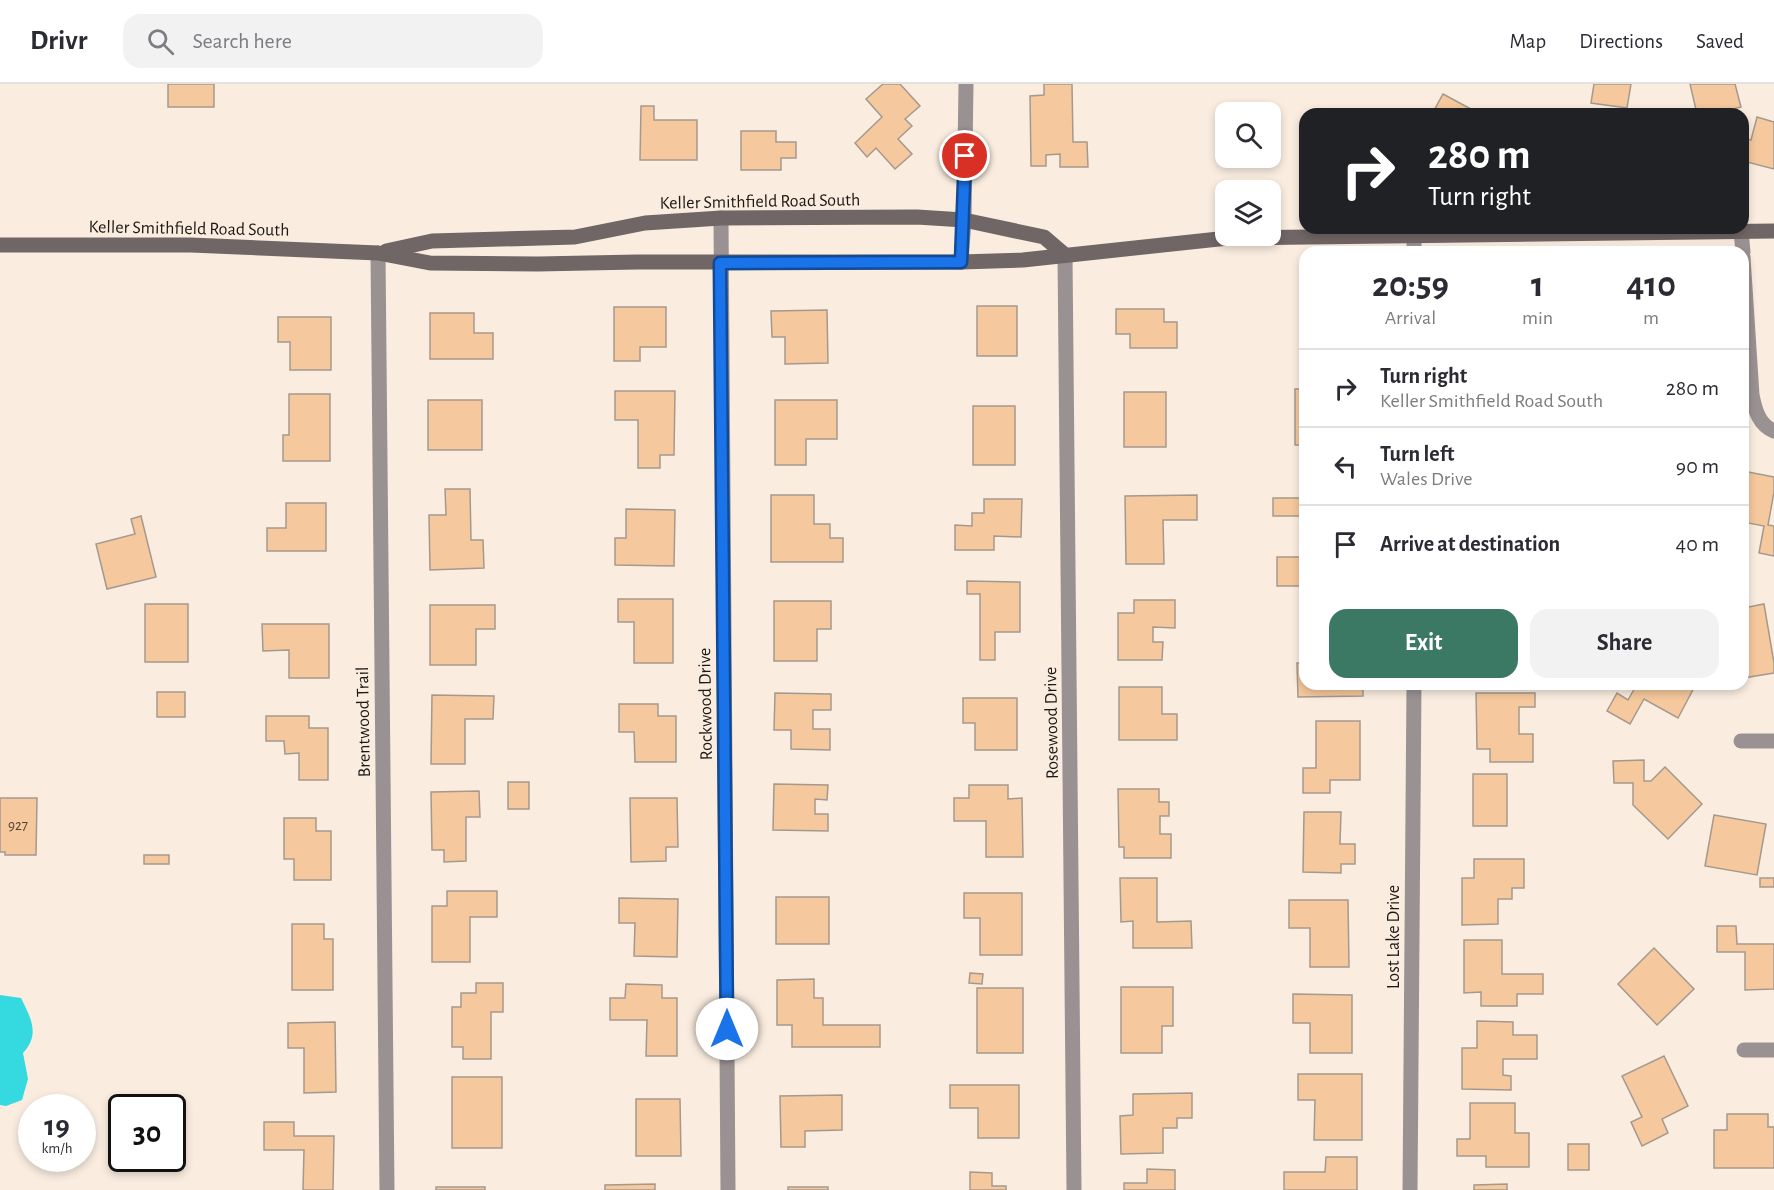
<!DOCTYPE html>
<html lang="en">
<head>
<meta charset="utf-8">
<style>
  body { margin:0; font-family:"Alegreya Sans",sans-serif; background:#f2f2f3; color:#2b2b33; height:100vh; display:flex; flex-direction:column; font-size:22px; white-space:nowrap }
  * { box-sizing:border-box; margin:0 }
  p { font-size:20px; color:#7c7c81 }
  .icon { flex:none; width:33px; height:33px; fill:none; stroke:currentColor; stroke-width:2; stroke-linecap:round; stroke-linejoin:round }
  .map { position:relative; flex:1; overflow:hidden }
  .details { position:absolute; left:1299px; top:162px; width:450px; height:444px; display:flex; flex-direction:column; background:#fff; border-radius:18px; box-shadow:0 3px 9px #0003 }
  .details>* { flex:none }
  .guide { position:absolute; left:1299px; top:24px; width:450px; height:126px; border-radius:18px; box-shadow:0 3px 9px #0003; background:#202124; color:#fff; overflow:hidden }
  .buttons { position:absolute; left:1215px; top:18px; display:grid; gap:12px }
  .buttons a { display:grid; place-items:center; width:66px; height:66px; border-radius:12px; background:#fff; box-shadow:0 3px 9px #0003; font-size:30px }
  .speed { position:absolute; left:18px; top:1010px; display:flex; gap:12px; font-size:30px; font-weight:700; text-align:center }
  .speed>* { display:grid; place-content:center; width:78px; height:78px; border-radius:50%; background:#fff; box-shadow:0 3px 9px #0003; line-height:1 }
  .speed small { font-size:15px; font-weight:400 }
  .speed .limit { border:3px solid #111; border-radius:9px; background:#fff; color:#111 }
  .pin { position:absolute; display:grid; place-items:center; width:51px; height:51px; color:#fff; margin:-26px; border:3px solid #fff; border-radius:50%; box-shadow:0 2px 6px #0007 }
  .me { position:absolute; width:66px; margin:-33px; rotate:0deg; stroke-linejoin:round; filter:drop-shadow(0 0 4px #0008) }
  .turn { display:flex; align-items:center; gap:21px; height:126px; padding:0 30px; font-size:27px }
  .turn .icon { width:78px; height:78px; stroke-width:2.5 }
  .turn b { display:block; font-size:42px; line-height:51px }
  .eta { display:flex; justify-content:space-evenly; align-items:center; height:102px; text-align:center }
  .eta b { font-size:36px; font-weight:700; line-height:42px }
  .primary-button { display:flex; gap:12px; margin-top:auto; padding:12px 30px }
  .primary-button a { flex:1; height:69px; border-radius:18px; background:#3c7964; color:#fff; font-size:24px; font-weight:700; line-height:69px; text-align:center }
  .primary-button a+a { background:#f2f2f3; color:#2b2b33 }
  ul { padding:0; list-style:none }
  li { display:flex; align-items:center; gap:18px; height:78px; padding:0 30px; border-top:2px solid #e1e1e2 }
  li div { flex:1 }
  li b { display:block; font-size:22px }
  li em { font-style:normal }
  header { display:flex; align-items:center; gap:36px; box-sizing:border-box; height:84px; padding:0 30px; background:#fff; border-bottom:2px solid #e1e1e2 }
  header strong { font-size:28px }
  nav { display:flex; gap:33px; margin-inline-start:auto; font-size:21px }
  .search { width:420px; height:54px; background:#f2f2f3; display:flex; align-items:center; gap:15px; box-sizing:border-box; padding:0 21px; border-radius:18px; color:#7c7c81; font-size:22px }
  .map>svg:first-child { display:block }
</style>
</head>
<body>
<header>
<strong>Drivr</strong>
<div class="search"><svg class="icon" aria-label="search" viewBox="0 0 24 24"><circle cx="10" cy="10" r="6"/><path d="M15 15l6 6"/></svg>Search here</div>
<nav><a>Map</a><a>Directions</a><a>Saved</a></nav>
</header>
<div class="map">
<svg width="1774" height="1106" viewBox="0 0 1774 1106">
  <rect width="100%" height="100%" fill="#faede0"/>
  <path fill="#35d9e0" d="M0 911 21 914C30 933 41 950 23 969L28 995 22 1016 6 1022 0 1021Z"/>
  <g fill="#f5c89d" stroke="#a5998e" stroke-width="1.5">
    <rect x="168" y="0" width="46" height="23"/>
    <polygon points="883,0 900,0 920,22 905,35 912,42 898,55 912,70 895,85 876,64 867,73 855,59 882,33 866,15"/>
    <polygon points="1044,0 1072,0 1073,58 1087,58 1088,83 1060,83 1060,70 1046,71 1046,82 1031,82 1030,12 1044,11"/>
    <polygon points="1594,0 1631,0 1627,24 1591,19"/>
    <polygon points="1690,0 1735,0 1741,23 1714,30 1697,30"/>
    <polygon points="1443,10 1480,30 1432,30"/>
    <polygon points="641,22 654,22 654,36 697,36 697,76 640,76"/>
    <polygon points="1757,33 1774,38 1774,85 1743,77 1743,54 1751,56"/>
    <polygon points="741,47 776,47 776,58 796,58 796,74 781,74 781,86 741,86"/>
    <rect x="977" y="222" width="40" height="50"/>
    <polygon points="614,223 666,223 666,263 640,263 640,277 614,277"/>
    <polygon points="1116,225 1164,225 1164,238 1177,238 1177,264 1130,264 1130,250 1116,250"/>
    <polygon points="827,226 828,279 785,280 785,253 772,253 771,227"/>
    <polygon points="430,229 474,229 474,249 493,249 493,275 430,275"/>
    <polygon points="278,233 331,233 331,286 290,286 290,258 278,258"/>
    <rect x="1295" y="305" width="10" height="56"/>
    <polygon points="615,307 675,307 674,371 660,371 660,384 638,384 638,336 615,336"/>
    <rect x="1124" y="308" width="42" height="55"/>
    <polygon points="289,310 330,310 330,377 283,377 283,351 289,351"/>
    <rect x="428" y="316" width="54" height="50"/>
    <polygon points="775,316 837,316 837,355 806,355 806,381 775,381"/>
    <rect x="973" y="322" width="42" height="59"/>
    <polygon points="1743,387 1774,393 1774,408 1768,441 1774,442 1774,472 1759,469 1764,442 1743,438"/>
    <polygon points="445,405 470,405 471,456 483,456 484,484 430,486 429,431 446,431"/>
    <polygon points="771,411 814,411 814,440 830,440 830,454 843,454 843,478 771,478"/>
    <polygon points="1197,411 1197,436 1163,436 1164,480 1126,480 1125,412"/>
    <polygon points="1273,414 1305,414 1305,444 1305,432 1273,432"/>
    <polygon points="984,415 1022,415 1021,453 994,452 994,466 955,466 955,441 972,442 972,429 984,429"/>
    <polygon points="286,419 326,419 326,467 267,467 267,444 286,444"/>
    <polygon points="626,425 675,426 674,482 615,481 615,454 626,454"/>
    <polygon points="141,432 156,493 107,505 96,460 135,450 131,435"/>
    <rect x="1277" y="473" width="28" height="29"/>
    <polygon points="967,497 1020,498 1020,548 995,548 995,576 980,576 980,510 967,510"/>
    <polygon points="618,515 673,515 673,579 634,579 634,538 618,538"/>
    <polygon points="1134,516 1175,516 1175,544 1153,543 1153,558 1163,558 1162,576 1118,576 1118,529 1134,529"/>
    <polygon points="774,517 831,517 831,545 817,545 817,577 774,577"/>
    <rect x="145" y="520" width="43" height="58"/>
    <polygon points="1764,520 1774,579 1774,589 1743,594 1743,524"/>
    <polygon points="430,521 495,521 495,545 476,545 476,581 430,581"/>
    <polygon points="262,540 329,540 329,594 289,594 289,566 263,567"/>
    <polygon points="1297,579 1305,579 1305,600 1363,600 1363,612 1298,613"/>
    <polygon points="1637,600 1696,600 1678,634 1644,615 1630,640 1607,627 1617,609 1628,616"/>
    <polygon points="1119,603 1162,603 1162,630 1177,630 1177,656 1119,656"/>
    <rect x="157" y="608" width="28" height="25"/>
    <polygon points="775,609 831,610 831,626 813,626 813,645 830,645 830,666 791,665 791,646 774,646"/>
    <polygon points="1476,609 1535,609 1535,623 1519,623 1519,650 1533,650 1533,678 1490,678 1490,665 1477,665"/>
    <polygon points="432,611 494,612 493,635 465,635 465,680 431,680"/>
    <polygon points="963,614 1017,614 1017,666 975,666 975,639 963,639"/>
    <polygon points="619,620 658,620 658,632 676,632 676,678 635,678 634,648 619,648"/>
    <polygon points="266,632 309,632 309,644 328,644 328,696 299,696 299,669 285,670 284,657 266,657"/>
    <polygon points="1316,637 1360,637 1360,696 1330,696 1330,709 1303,709 1303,684 1316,684"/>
    <polygon points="1644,676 1644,697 1651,697 1665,683 1702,720 1668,755 1633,721 1633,699 1614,699 1613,677"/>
    <rect x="1473" y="690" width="34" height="52"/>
    <rect x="508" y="698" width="21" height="27"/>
    <polygon points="774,700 828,701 827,716 815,715 815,730 828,730 828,747 773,746"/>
    <polygon points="969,701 1008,701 1008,715 1022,714 1023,773 986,773 986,737 954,737 954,714 969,714"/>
    <polygon points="1118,705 1159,705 1159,718 1169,718 1169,732 1160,732 1160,750 1171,750 1171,774 1124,774 1124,763 1119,763"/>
    <polygon points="479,707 480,733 466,733 466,777 444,778 444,766 432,766 431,708"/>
    <polygon points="0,714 37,714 36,771 5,771 5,768 0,768"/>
    <polygon points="630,714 677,714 678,763 666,763 666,777 631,778"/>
    <polygon points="1304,728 1341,728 1340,760 1355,760 1355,780 1341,780 1341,789 1303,788"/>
    <polygon points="1714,731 1766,740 1757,791 1705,782"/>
    <polygon points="284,734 316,734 316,747 331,747 331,796 294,796 294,775 284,775"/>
    <rect x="144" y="771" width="25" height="9"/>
    <polygon points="1474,775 1524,775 1524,804 1512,804 1512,815 1498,815 1498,840 1462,841 1462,794 1474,794"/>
    <polygon points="1120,794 1157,794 1157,838 1191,837 1192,864 1133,864 1133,837 1121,838"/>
    <rect x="1760" y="794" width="14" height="9"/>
    <polygon points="447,807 497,807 497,833 470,833 470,878 432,878 432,822 447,822"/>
    <polygon points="964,809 1022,809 1022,871 980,871 980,834 964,834"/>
    <rect x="776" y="813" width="53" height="47"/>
    <polygon points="619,814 678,815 677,873 634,872 635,839 619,839"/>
    <polygon points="1289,816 1348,816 1349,883 1310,883 1310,844 1289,844"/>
    <polygon points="292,840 324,840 324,855 333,855 333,906 292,906"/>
    <polygon points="1717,842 1736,842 1737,860 1774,860 1774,905 1745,906 1745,868 1717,868"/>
    <polygon points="1464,856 1502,856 1502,890 1543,890 1543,910 1517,910 1517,922 1481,922 1481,908 1464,909"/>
    <polygon points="1654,864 1694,905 1657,941 1618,900"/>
    <polygon points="970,889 983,890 982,900 969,899"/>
    <polygon points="814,895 814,914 823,914 823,941 880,941 880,963 792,963 792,941 777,941 777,896"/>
    <polygon points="476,899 503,899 503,928 491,928 491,975 463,975 463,963 452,963 452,923 461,923 461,909 476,909"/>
    <polygon points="626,900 662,901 662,914 677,914 677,972 646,972 647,936 610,936 610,914 625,914"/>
    <polygon points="1121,903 1173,903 1173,942 1162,942 1162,969 1121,969"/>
    <rect x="977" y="904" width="46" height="65"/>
    <polygon points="1293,910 1352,911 1352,969 1310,969 1310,939 1293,939"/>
    <polygon points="1477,937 1513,938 1513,951 1537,951 1537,975 1503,975 1503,991 1511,992 1511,1006 1462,1005 1462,964 1477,964"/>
    <polygon points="335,938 336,1008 304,1009 304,964 288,964 288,939"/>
    <polygon points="1664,972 1688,1022 1662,1035 1668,1049 1642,1062 1631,1038 1642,1033 1622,992"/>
    <polygon points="1298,990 1362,990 1362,1056 1314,1056 1315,1016 1298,1016"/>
    <rect x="452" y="993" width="50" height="71"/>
    <polygon points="950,1001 1019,1001 1019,1054 978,1054 978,1024 950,1024"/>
    <polygon points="1192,1009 1192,1034 1177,1034 1177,1044 1163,1044 1163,1069 1121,1070 1120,1032 1133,1031 1133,1010"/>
    <polygon points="842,1011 842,1046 805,1047 805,1063 781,1063 780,1012"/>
    <polygon points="636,1015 680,1015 681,1072 636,1072"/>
    <polygon points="1470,1019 1515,1019 1515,1049 1529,1049 1529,1083 1486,1083 1486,1072 1457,1072 1457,1055 1470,1055"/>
    <polygon points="1727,1030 1768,1030 1768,1043 1774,1043 1774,1084 1714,1084 1714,1046 1727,1046"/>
    <polygon points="264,1038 294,1038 294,1052 334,1052 333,1106 303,1106 304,1066 264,1066"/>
    <rect x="1568" y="1060" width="21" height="26"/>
    <polygon points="1326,1073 1357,1073 1357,1106 1284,1106 1284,1088 1325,1088"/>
    <polygon points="1147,1085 1175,1086 1175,1106 1124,1106 1124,1099 1147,1099"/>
    <polygon points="970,1088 992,1089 992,1102 1006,1102 1006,1106 970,1106"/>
    <polygon points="655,1100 655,1106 605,1106 605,1101"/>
    <polygon points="1507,1100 1507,1106 1474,1106 1474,1101"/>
    <rect x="436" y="1103" width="49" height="3"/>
    <rect x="788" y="1103" width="40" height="3"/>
  </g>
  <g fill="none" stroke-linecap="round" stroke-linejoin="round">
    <g stroke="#9a9292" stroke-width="15">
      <polyline points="721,134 728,1106"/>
      <polyline points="1741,147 1743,168"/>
      <polyline points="1414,152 1414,168"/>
      <polyline points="378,169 387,1106"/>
      <polyline points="1065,171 1074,1106"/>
      <path d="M1743 173 1752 311C1755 326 1759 341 1774 347"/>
      <polyline points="961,178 964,136 966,0"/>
      <polyline points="1741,657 1774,657"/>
      <polyline points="1744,966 1774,966"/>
      <polyline points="1410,1106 1414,600"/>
    </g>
    <g stroke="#716666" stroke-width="15">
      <polyline points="0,161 191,161 378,169 430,179 538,180 637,178 961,178 1023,176 1228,154 1774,147"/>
      <polyline points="386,167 432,157 575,153 645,139 721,134 917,133 964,136 1044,153 1065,171"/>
    </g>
  </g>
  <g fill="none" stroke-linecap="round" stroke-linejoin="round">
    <defs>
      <polyline id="route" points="727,945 720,179 961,178 965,72"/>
    </defs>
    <use href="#route" stroke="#114b97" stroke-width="15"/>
    <use href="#route" stroke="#1a73e8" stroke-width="10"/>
  </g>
  <g text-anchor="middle" stroke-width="4.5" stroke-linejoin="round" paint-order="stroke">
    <g font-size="15" fill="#534436">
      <text x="18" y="746">927</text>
    </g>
    <g font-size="18" fill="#1d1814" stroke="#faede0">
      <text transform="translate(760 117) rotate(-1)" y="6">Keller Smithfield Road South</text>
      <text transform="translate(189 144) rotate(1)" y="6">Keller Smithfield Road South</text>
      <text transform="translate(705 620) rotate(-91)" y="6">Rockwood Drive</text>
      <text transform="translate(363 638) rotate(-91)" y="6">Brentwood Trail</text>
      <text transform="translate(1051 639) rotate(-91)" y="6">Rosewood Drive</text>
      <text transform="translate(1393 853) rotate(-90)" y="6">Lost Lake Drive</text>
    </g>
  </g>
</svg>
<div class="buttons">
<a><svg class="icon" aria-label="search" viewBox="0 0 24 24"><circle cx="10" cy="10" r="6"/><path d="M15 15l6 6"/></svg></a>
<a><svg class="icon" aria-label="layers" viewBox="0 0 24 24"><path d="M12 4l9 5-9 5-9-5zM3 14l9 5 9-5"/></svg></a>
</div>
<div class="speed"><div>19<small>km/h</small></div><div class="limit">30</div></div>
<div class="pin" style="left:965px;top:72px;background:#d93025"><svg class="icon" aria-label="arrive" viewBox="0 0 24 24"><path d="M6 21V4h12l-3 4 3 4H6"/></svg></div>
<svg class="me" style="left:727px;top:945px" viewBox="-20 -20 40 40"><circle r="19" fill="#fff"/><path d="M0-13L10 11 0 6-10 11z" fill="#1a73e8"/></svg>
<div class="guide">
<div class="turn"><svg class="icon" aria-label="right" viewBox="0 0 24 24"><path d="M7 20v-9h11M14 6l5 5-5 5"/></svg><div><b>280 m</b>Turn right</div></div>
</div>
<section class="details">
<div class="eta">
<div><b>20:59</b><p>Arrival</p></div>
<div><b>1</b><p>min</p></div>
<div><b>410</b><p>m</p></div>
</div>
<ul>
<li><svg class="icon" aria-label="right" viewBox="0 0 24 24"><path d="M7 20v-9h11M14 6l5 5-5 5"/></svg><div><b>Turn right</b><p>Keller Smithfield Road South</p></div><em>280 m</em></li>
<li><svg class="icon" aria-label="left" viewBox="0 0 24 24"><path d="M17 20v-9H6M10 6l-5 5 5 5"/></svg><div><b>Turn left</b><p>Wales Drive</p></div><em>90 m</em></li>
<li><svg class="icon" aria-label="arrive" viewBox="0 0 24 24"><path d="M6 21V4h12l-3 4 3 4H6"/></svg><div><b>Arrive at destination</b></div><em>40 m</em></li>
</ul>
<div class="primary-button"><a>Exit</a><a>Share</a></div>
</section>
</div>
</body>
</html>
